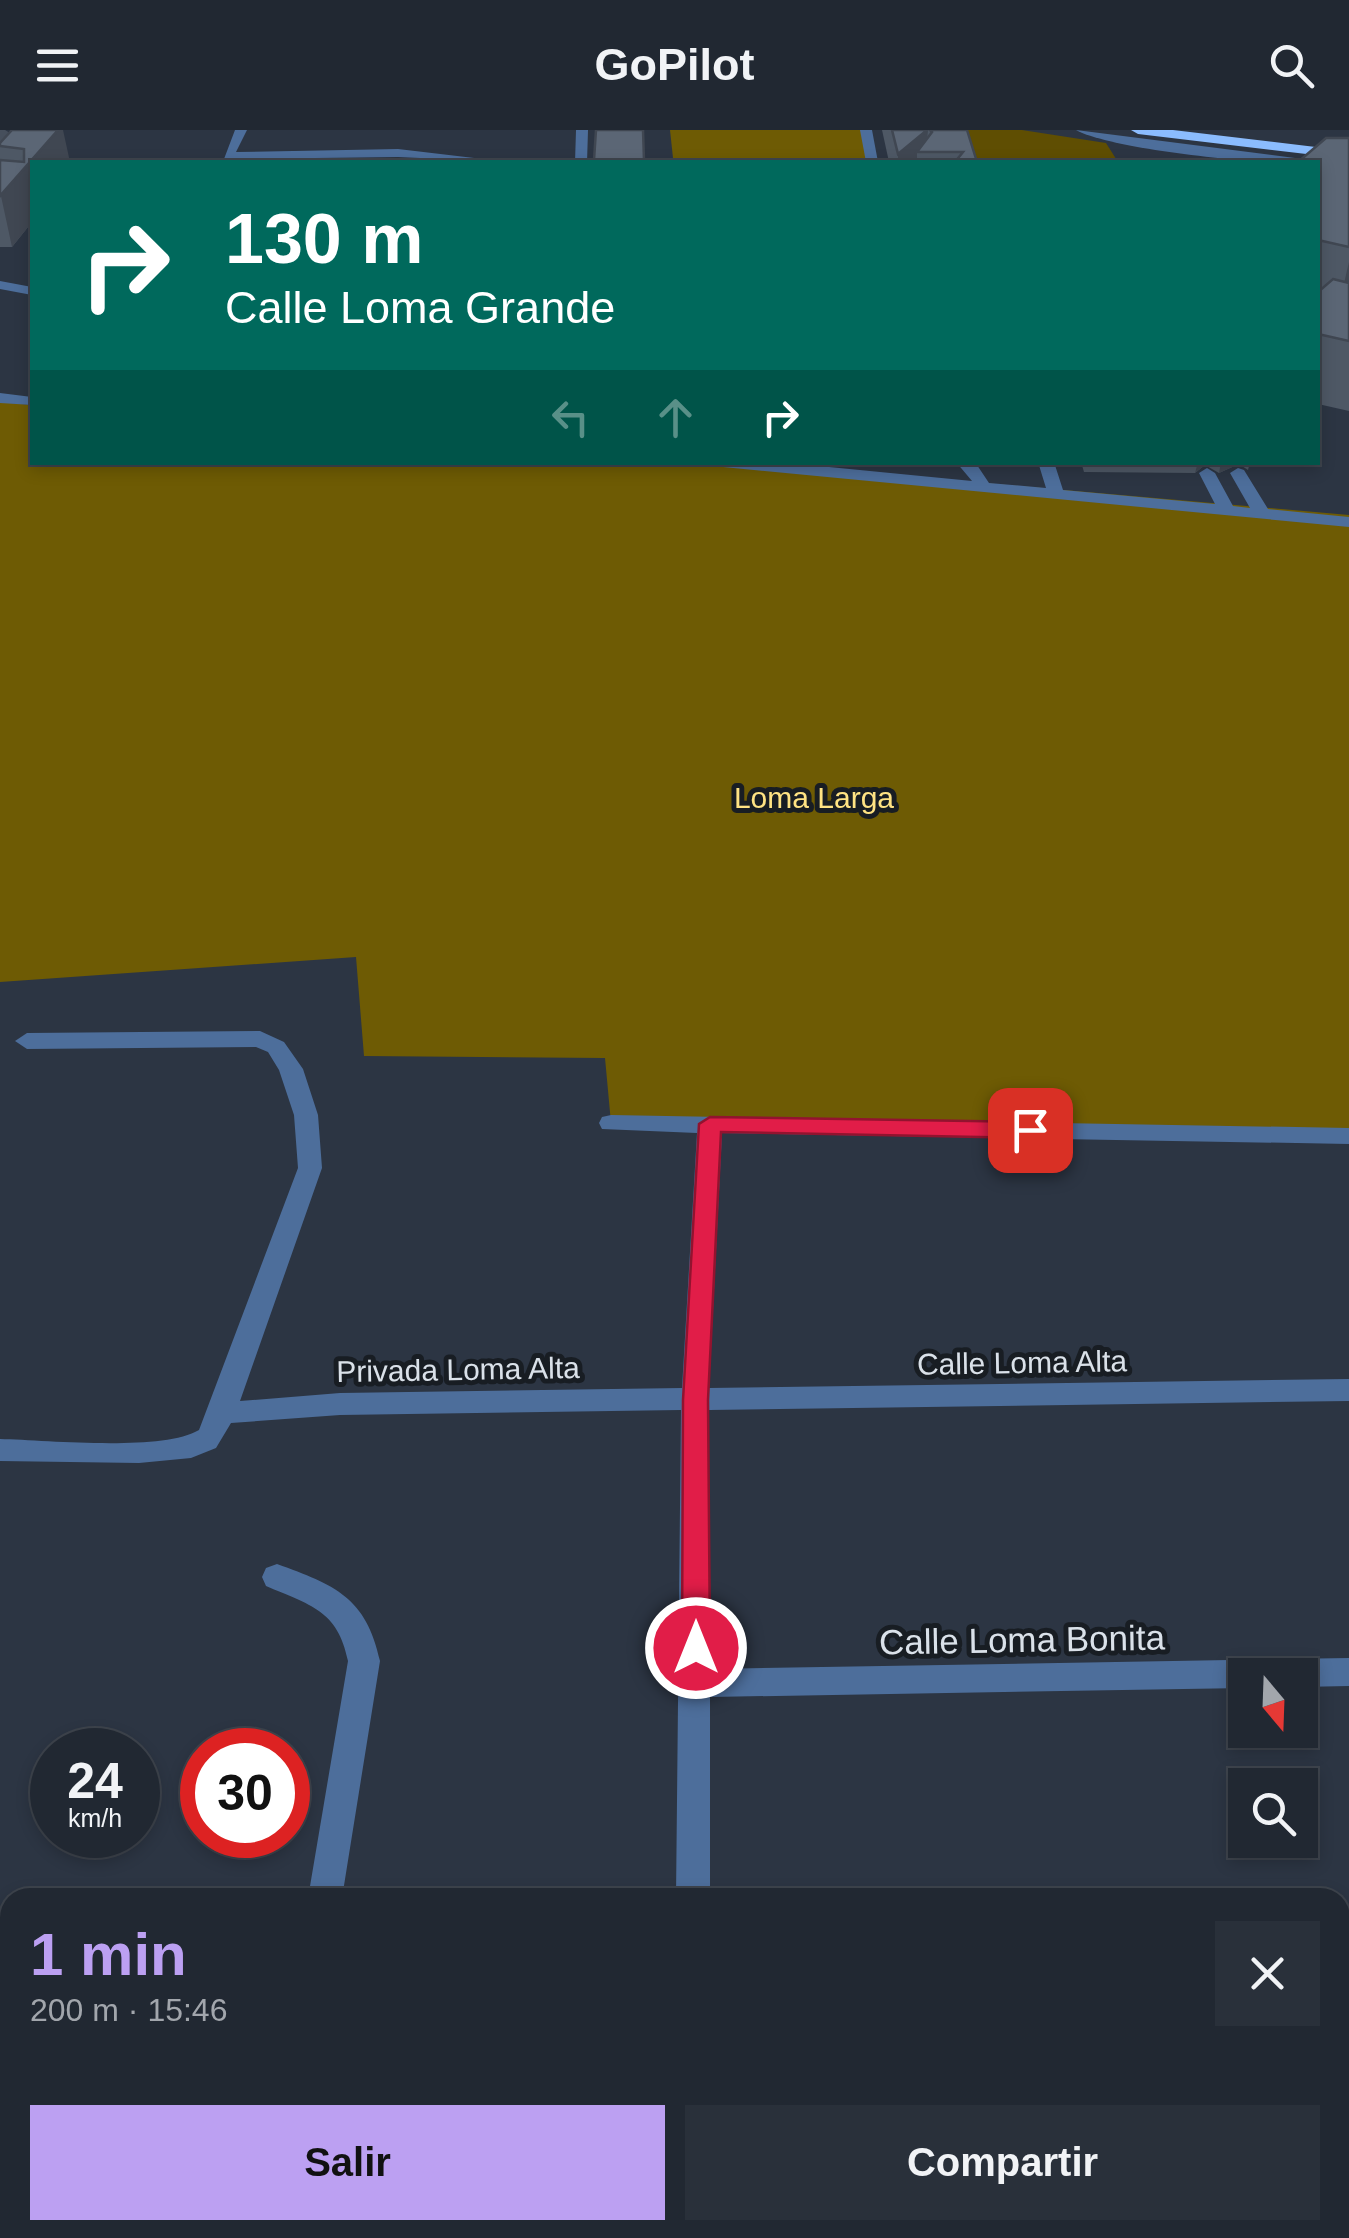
<!DOCTYPE html>
<html lang="es">
<head>
<meta charset="utf-8">
<style>
  body { margin:0; font-family:Helvetica,sans-serif; background:#29303a; color:#f1f3f6; height:100vh; display:flex; flex-direction:column; font-size:38px; white-space:nowrap }
  * { box-sizing:border-box; margin:0 }
  p { font-size:32px; color:#a2a6ac }
  .icon { flex:none; width:55px; height:55px; fill:none; stroke:currentColor; stroke-width:2; stroke-linecap:round; stroke-linejoin:round }
  .map { position:relative; flex:1; overflow:hidden }
  .drawer { position:absolute; left:0px; top:1758px; width:1350px; height:352px; display:flex; flex-direction:column; background:#212832; border-radius:30px 30px 0 0; box-shadow:0 5px 15px #0003,0 0 0 2px #3e444d }
  .drawer>* { flex:none }
  .hud { position:absolute; left:30px; top:30px; width:1290px; height:305px; border-radius:0px; box-shadow:0 5px 15px #0003,0 0 0 2px #3e444d; background:#00695c; color:#fff; overflow:hidden }
  .needle { width:65px; rotate:161deg }
  .controls { position:absolute; left:1228px; top:1528px; display:grid; gap:20px }
  .controls a { display:grid; place-items:center; width:90px; height:90px; border-radius:0px; background:#212832; box-shadow:0 5px 15px #0003,0 0 0 2px #3e444d; font-size:50px }
  .speed { position:absolute; left:30px; top:1598px; display:flex; gap:20px; font-size:50px; font-weight:700; text-align:center }
  .speed>* { display:grid; place-content:center; width:130px; height:130px; border-radius:50%; background:#212832; box-shadow:0 5px 15px #0003,0 0 0 2px #3e444d; line-height:1 }
  .speed small { font-size:25px; font-weight:400 }
  .speed .limit { border:15px solid #d22; background:#fff; color:#111 }
  .pin { position:absolute; display:grid; place-items:center; width:85px; height:85px; color:#fff; margin:-42px; border-radius:20px; box-shadow:0 5px 15px #0006 }
  .me { position:absolute; width:110px; margin:-55px; rotate:0deg; stroke-linejoin:round; filter:drop-shadow(0 0 8px #0008) }
  .turn { display:flex; align-items:center; gap:35px; height:210px; padding:0 30px; font-size:45px }
  .turn .icon { width:130px; height:130px; stroke-width:2.5 }
  .turn b { display:block; font-size:70px; line-height:85px }
  .lanes { display:flex; align-items:center; height:95px; padding:0 30px; background:#0003; justify-content:center; gap:50px; direction:ltr }
  .lanes .off { opacity:.35 }
  .round { display:grid; place-items:center; flex:none; width:105px; height:105px; border-radius:0px; background:#29303a }
  .headline { display:flex; align-items:center; justify-content:space-between; height:170px; padding:0 30px }
  h1 { font-size:60px; font-weight:800; line-height:75px; color:#bca0f2 }
  .button { display:flex; gap:20px; margin-top:auto; padding:20px 30px }
  .button a { flex:1; height:115px; border-radius:0px; background:#bca0f2; color:#111; font-size:40px; font-weight:800; line-height:115px; text-align:center }
  .button a+a { background:#29303a; color:#f1f3f6 }
  header { display:flex; justify-content:space-between; align-items:center; height:130px; padding:0 30px; background:#212832; font-size:45px; font-weight:800 }
  .map>svg:first-child { display:block }
</style>
</head>
<body>
<header><svg class="icon" aria-label="menu" viewBox="0 0 24 24"><path d="M4 6h16M4 12h16M4 18h16"/></svg>GoPilot<svg class="icon" aria-label="search" viewBox="0 0 24 24"><circle cx="10" cy="10" r="6"/><path d="M15 15l6 6"/></svg></header>
<div class="map">
<svg width="1349" height="2108" viewBox="0 0 1349 2108">
  <rect width="100%" height="100%" fill="#2c3543"/>
  <polygon fill="#5f4e02" points="952,0 1022,0 1106,13 1118,32 966,32"/>
  <g fill="#6e5b04">
    <polygon points="670,0 864,0 868,32 673,28"/>
    <polygon points="0,272 32,275 32,332 746,332 1349,385 1349,1006 611,993 605,928 364,926 356,827 0,852"/>
  </g>
  <g fill="none" stroke-linecap="round" stroke-linejoin="round">
    <polyline stroke="#464f5c" stroke-width="12" stroke-dasharray="12 6" stroke-linecap="butt" points="0,11 7,0"/>
    <g fill="#4d6e9b" fill-rule="evenodd">
      <polygon points="235,0 247,0 236,22 398,19 508,32 398,27 224,29"/>
      <polygon points="576,0 588,0 587,32 575,32"/>
      <polygon points="860,0 872,0 878,32 866,32"/>
      <path d="M1076 0 1295 28 1301 32C1259 35 1110 19 1076 0Z"/>
      <polygon points="0,151 32,157 32,165 0,159"/>
      <polygon points="0,263 32,267 32,275 0,273"/>
      <polygon points="715,332 778,332 972,351 956,332 975,332 989,353 1046,358 1038,332 1054,332 1063,360 1215,374 1199,343 1207,338 1215,343 1233,376 1250,378 1230,343 1238,338 1244,340 1268,379 1349,387 1349,397 723,337"/>
      <path d="M260 901 284 912 303 939 318 985 322 1038 240 1271 340 1263 682 1258 697 1003 602 999 599 993 602 987 611 985 1349 998V1014L722 1003 709 1258 1349 1249V1271L709 1280V1539L1349 1528V1556L1300 1557V1545H1245V1558L710 1567V1768H676L681 1280 340 1285 231 1293 216 1318 191 1328 139 1333 0 1331V1309C46 1310 162 1322 199 1300L298 1038 294 985 279 940 268 922 256 917 27 919 15 911 27 903Z"/>
      <path d="M277 1434C335 1455 366 1467 380 1531L342 1768H308L348 1531C338 1480 310 1475 266 1456L262 1447 266 1438Z"/>
      <polygon points="1349,1886 1349,1922 1340,1923 1340,1887"/>
      <polygon points="0,1908 10,1910 10,1946 0,1944"/>
      <rect x="667" y="2100" width="38" height="8"/>
    </g>
    <polygon fill="#8bbcfe" fill-rule="evenodd" points="1131,0 1173,0 1349,21 1349,29 1138,4"/>
  </g>
  <g fill="#4e5865">
    <polygon points="12,0 32,32 32,92 12,117 0,117 0,13"/>
    <polygon points="882,0 967,0 977,32 889,32"/>
    <polygon points="1349,8 1349,281 1318,274 1318,162 1322,158 1318,156 1318,32"/>
    <polygon points="1081,332 1250,332 1248,340 1239,334 1219,343 1205,335 1195,343 1084,342"/>
  </g>
  <g fill="#404752">
    <polygon points="58,0 63,0 70,32 32,32 32,92 12,117 1,66"/>
    <polygon points="927,0 928,0 926,22 917,22 917,32 898,32 898,24"/>
    <polygon points="1349,132 1349,157 1342,162"/>
    <polygon points="1198,332 1205,332 1205,335 1195,343"/>
    <polygon points="1221,332 1240,332 1239,334 1219,343"/>
  </g>
  <g fill="#5b6675" stroke="#404752" stroke-width="2.5">
    <polygon points="12,0 58,0 0,66 0,30 24,32 24,19 0,16 0,13"/>
    <polygon points="596,0 643,0 644,30 640,30 640,32 600,32 594,30"/>
    <polygon points="892,0 927,0 898,24"/>
    <polygon points="930,0 967,0 977,32 955,32 963,22 917,22 932,2"/>
    <polygon points="1326,8 1349,8 1349,117 1318,110 1318,32 1298,32"/>
    <polygon points="1333,149 1349,153 1349,211 1318,204 1318,162"/>
  </g>
  <polygon fill="#e11d48" stroke="#92132f" stroke-width="2.5" points="710,987 1030,992 1041,1000 1030,1008 721,1002 708,1270 710,1518 706,1526 696,1530 686,1526 682,1518 683,1270 699,994"/>
  <g text-anchor="middle" stroke-width="10" stroke-linejoin="round" paint-order="stroke">
    <g font-size="30" fill="#ffe383" stroke="#181d23">
      <text x="814" y="678">Loma Larga</text>
    </g>
    <g font-size="30" fill="#dae1e9" stroke="#181d23">
      <text transform="translate(1022 1233) rotate(-1)" y="10">Calle Loma Alta</text>
      <text transform="translate(458 1240) rotate(-1)" y="10">Privada Loma Alta</text>
    </g>
    <g font-size="35" fill="#dae1e9" stroke="#181d23">
      <text transform="translate(1022 1510) rotate(-1)" y="12">Calle Loma Bonita</text>
    </g>
  </g>
</svg>
<div class="controls">
<a><svg class="needle" viewBox="-14 -14 28 28"><path d="M0-13l5 13h-10z" fill="#e53935"/><path d="M0 13l5-13h-10z" fill="#a2a6ac"/></svg></a>
<a><svg class="icon" aria-label="search" viewBox="0 0 24 24"><circle cx="10" cy="10" r="6"/><path d="M15 15l6 6"/></svg></a>
</div>
<div class="speed"><div>24<small>km/h</small></div><div class="limit">30</div></div>
<div class="pin" style="left:1030px;top:1000px;background:#d93025"><svg class="icon" aria-label="arrive" viewBox="0 0 24 24"><path d="M6 21V4h12l-3 4 3 4H6"/></svg></div>
<svg class="me" style="left:696px;top:1518px" viewBox="-20 -20 40 40"><circle r="17" fill="#e11d48" stroke="#fff" stroke-width="3"/><path d="M0-11L8 9 0 5-8 9z" fill="#fff"/></svg>
<div class="hud">
<div class="turn"><svg class="icon" aria-label="right" viewBox="0 0 24 24"><path d="M7 20v-9h11M14 6l5 5-5 5"/></svg><div><b>130 m</b>Calle Loma Grande</div></div>
<div class="lanes"><svg class="icon off" aria-label="left" viewBox="0 0 24 24"><path d="M17 20v-9H6M10 6l-5 5 5 5"/></svg><svg class="icon off" aria-label="ahead" viewBox="0 0 24 24"><path d="M12 20V5M6 11l6-6 6 6"/></svg><svg class="icon" aria-label="right" viewBox="0 0 24 24"><path d="M7 20v-9h11M14 6l5 5-5 5"/></svg></div>
</div>
<section class="drawer">
<div class="headline"><div><h1>1 min</h1><p>200 m · 15:46</p></div><a class="round"><svg class="icon" aria-label="close" viewBox="0 0 24 24"><path d="M6 6l12 12M18 6L6 18"/></svg></a></div>
<div class="button"><a>Salir</a><a>Compartir</a></div>
</section>
</div>
</body>
</html>
